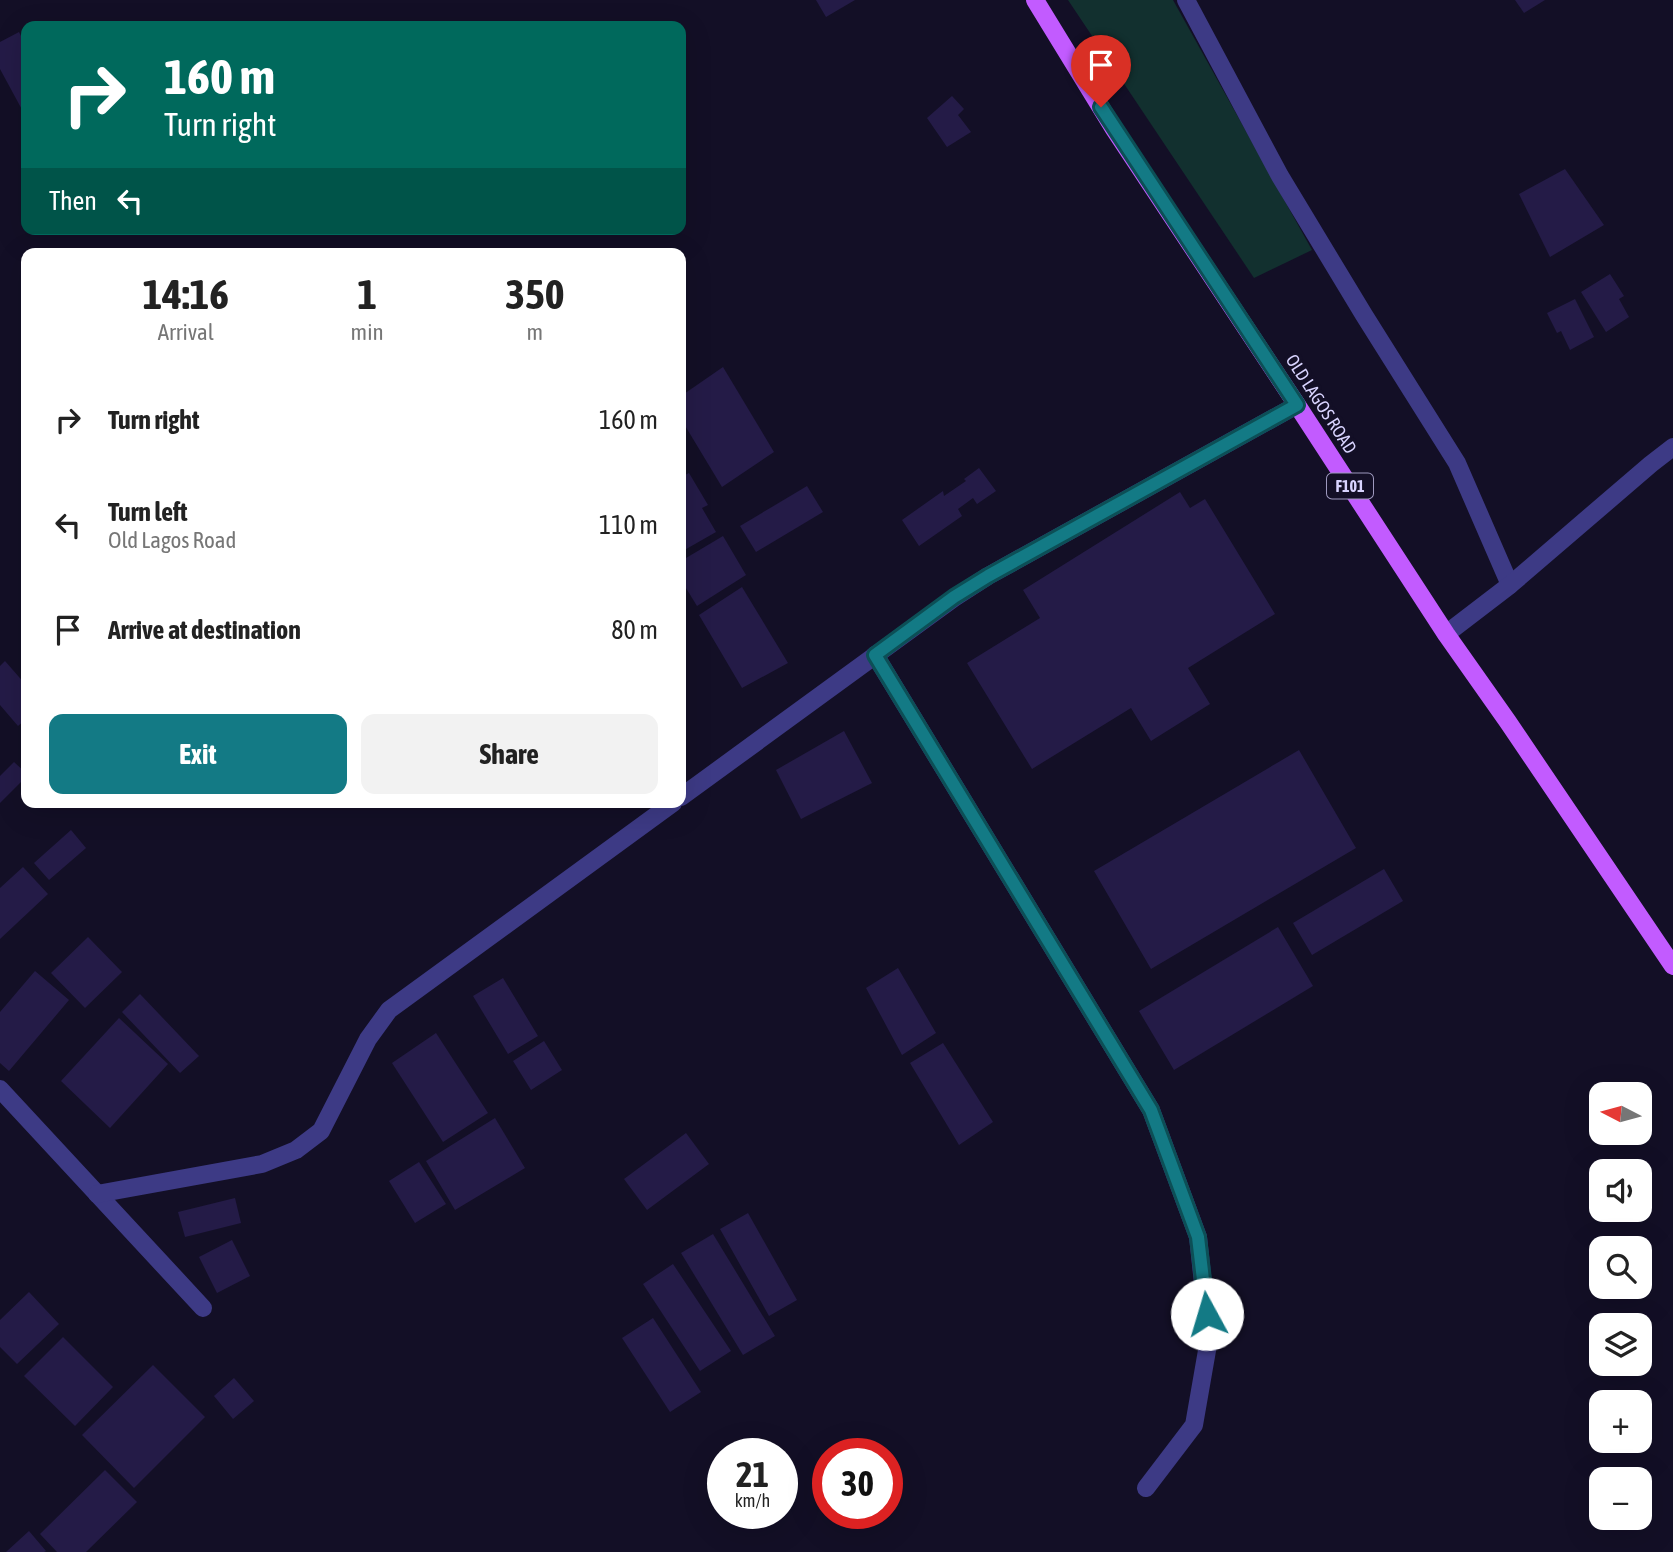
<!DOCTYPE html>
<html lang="en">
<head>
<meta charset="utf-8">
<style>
  body { margin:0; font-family:"Asap Condensed",sans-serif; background:#f2f2f2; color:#222; height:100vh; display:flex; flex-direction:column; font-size:26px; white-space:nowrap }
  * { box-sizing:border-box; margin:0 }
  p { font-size:23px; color:#767676 }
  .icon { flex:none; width:38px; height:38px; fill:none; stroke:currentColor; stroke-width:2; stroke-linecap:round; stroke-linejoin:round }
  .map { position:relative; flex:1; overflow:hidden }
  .drawer { position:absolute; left:21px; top:248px; width:665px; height:560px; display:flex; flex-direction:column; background:#fff; border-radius:14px; box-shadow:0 7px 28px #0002 }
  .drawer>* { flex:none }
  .top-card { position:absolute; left:21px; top:21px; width:665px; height:214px; border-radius:14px; box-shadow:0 7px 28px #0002; background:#00695c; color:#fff; overflow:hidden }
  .needle { width:46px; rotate:276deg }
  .fabs { position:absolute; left:1589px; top:1082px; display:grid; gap:14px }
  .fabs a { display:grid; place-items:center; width:63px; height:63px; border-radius:14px; background:#fff; box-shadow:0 7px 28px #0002; font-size:35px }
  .speed { position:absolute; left:707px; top:1438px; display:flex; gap:14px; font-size:35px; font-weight:700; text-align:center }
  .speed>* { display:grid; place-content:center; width:91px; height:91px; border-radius:50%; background:#fff; box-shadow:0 7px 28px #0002; line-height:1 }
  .speed small { font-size:18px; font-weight:400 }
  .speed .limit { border:10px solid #d22; background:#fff; color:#111 }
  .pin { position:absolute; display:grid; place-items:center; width:60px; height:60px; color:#fff; margin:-72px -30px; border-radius:50% 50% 50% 0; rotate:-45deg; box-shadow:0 0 7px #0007 }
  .pin .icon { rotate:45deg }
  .me { position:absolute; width:77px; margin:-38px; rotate:354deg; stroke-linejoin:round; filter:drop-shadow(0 0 5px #0008) }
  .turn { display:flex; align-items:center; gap:24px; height:147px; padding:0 28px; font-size:32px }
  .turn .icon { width:91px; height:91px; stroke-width:2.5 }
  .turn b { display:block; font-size:49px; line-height:60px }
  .then { display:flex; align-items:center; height:66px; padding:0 28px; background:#0003; gap:14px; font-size:26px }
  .eta { display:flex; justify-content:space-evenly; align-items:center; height:119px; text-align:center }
  .eta b { font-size:42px; font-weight:700; line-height:49px }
  .action { display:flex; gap:14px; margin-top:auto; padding:14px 28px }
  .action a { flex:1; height:80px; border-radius:14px; background:#137a85; color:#fff; font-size:28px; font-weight:700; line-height:80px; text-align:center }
  .action a+a { background:#f2f2f2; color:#222 }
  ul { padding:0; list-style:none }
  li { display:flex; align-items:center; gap:21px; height:105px; padding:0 28px }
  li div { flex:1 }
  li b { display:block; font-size:26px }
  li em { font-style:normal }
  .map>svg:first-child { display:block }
</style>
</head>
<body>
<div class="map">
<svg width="1673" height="1552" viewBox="0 0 1673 1552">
  <rect width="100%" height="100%" fill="#130f26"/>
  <polygon fill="#12302f" points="1068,0 1173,0 1312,250 1254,278"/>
  <g fill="#241b47">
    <polygon points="816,0 855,0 826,17"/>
    <polygon points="1515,0 1545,0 1524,13"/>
    <polygon points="19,32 26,46 26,117 0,69 0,42"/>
    <polygon points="952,96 964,109 958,115 971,132 947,147 927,118"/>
    <polygon points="1565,169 1604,225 1550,257 1519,194"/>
    <polygon points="1610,274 1624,296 1619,299 1629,317 1606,332 1581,292"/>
    <polygon points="1575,299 1594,337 1570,350 1561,331 1557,333 1547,313"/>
    <polygon points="723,367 774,452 722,487 681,419 681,396"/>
    <polygon points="979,468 996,491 977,504 973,498 958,509 962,516 919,546 902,520 943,491 944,496 966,481 964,479"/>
    <polygon points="681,471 683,476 689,473 708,505 702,508 716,532 681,552"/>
    <polygon points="807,486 823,512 756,552 740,526"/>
    <polygon points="1180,492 1190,508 1205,499 1275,614 1188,668 1210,704 1151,741 1131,708 1032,769 967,663 1040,618 1023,590"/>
    <polygon points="723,536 746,575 697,606 681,580 681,561"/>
    <polygon points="742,587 788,663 742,688 699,615"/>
    <polygon points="5,661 26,685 26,719 18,726 0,705 0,666"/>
    <polygon points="844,731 872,783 801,819 776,770"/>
    <polygon points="1299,750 1356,848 1151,969 1094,871"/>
    <polygon points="14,762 26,773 26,777 0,803 0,776"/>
    <polygon points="71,830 86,848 49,880 34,863"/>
    <polygon points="23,867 48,894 0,939 0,888"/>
    <polygon points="1384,869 1403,901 1312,955 1293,923"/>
    <polygon points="1278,927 1313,986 1174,1070 1139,1011"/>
    <polygon points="88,937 122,972 85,1008 51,973"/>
    <polygon points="898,968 936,1033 902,1055 866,988"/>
    <polygon points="35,971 69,1000 9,1071 0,1063 0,1012"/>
    <polygon points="503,978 538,1036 508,1054 473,996"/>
    <polygon points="140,994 199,1056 180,1073 122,1012"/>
    <polygon points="119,1018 168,1064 110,1128 61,1081"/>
    <polygon points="436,1033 488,1113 443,1142 392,1063"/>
    <polygon points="544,1041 562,1070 531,1090 513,1061"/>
    <polygon points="943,1043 993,1122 959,1145 910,1063"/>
    <polygon points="495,1118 525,1168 455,1210 426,1161"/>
    <polygon points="686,1133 709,1164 647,1210 624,1179"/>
    <polygon points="419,1162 446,1204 415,1223 389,1181"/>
    <polygon points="235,1198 241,1223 185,1237 178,1212"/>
    <polygon points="748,1213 797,1300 769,1316 720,1229"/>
    <polygon points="713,1234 775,1336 743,1355 681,1253"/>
    <polygon points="232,1240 250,1276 217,1293 199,1257"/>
    <polygon points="673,1264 731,1351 700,1371 643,1284"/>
    <polygon points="29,1292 59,1324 17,1364 0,1347 0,1320"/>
    <polygon points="653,1318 701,1392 670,1412 622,1338"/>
    <polygon points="63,1337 113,1387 75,1426 24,1376"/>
    <polygon points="153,1365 205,1417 134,1488 82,1435"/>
    <polygon points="234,1378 254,1401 233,1419 214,1396"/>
    <polygon points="105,1470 137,1502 86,1552 57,1552 40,1534"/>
    <polygon points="29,1531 46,1551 44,1552 6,1552"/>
  </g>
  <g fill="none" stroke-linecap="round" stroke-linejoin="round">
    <g stroke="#3d3a85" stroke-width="18">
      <polyline points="1186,0 1280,176 1364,315 1457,463 1510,585"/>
      <polyline points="1446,634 1510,585 1651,464 1673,447"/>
      <polyline points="875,655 1151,1110 1198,1237 1209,1339 1194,1425 1146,1488"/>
      <polyline points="681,797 954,598 988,576 1297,405"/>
      <polyline points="0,1089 203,1308"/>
      <polyline points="97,1194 262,1164 296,1150 321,1131 368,1039 389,1010 673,803"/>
    </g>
    <polyline stroke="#c25bff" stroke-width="18" points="1035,0 1114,129 1297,405 1446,634 1508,722 1673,966"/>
  </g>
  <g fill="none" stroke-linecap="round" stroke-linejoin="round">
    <defs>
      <polyline id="route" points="1101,107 1297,405 988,576 954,597 875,655 1151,1110 1198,1237 1207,1314"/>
    </defs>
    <use href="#route" stroke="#0c4f56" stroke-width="18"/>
    <use href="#route" stroke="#137a85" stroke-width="12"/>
  </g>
  <g text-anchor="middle" stroke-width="7" stroke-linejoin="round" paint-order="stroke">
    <rect fill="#130f26" stroke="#9e99be" stroke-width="2" x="1327" y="473.5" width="46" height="25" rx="5"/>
    <g font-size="16" font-weight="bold" fill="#d9d4ff">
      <text x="1350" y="492">F101</text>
    </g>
    <g font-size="18" fill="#d9d4ff" stroke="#130f26">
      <text transform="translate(1321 404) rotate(57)" y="6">OLD LAGOS ROAD</text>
    </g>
  </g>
</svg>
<div class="fabs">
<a><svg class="needle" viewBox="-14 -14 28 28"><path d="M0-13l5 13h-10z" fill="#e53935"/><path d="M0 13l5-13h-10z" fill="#767676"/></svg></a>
<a><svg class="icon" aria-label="sound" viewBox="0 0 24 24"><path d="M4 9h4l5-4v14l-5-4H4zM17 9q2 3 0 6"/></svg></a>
<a><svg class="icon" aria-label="search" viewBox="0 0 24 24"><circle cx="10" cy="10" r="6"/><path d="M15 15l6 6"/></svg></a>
<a><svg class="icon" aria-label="layers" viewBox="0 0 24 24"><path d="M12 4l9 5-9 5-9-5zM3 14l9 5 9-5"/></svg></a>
<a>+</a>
<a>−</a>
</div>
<div class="speed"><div>21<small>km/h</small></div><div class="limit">30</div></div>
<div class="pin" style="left:1101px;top:107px;background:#d93025"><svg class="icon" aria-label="arrive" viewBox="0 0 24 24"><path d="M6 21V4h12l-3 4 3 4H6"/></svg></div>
<svg class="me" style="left:1207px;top:1314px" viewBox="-20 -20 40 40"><circle r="19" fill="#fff"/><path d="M0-13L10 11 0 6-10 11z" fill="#137a85"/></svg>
<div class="top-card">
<div class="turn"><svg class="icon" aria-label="right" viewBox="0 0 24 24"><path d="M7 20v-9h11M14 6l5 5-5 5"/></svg><div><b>160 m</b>Turn right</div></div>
<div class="then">Then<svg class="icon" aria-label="left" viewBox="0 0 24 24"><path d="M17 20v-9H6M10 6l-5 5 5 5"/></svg></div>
</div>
<section class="drawer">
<div class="eta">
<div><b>14:16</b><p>Arrival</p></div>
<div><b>1</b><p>min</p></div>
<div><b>350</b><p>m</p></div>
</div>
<ul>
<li><svg class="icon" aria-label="right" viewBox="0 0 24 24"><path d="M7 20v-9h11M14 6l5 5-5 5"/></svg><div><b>Turn right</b></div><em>160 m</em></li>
<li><svg class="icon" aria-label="left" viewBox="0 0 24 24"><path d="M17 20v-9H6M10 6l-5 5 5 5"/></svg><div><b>Turn left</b><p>Old Lagos Road</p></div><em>110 m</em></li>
<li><svg class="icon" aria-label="arrive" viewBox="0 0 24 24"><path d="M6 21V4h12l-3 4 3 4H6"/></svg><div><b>Arrive at destination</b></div><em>80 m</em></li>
</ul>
<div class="action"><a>Exit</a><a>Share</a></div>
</section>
</div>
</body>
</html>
